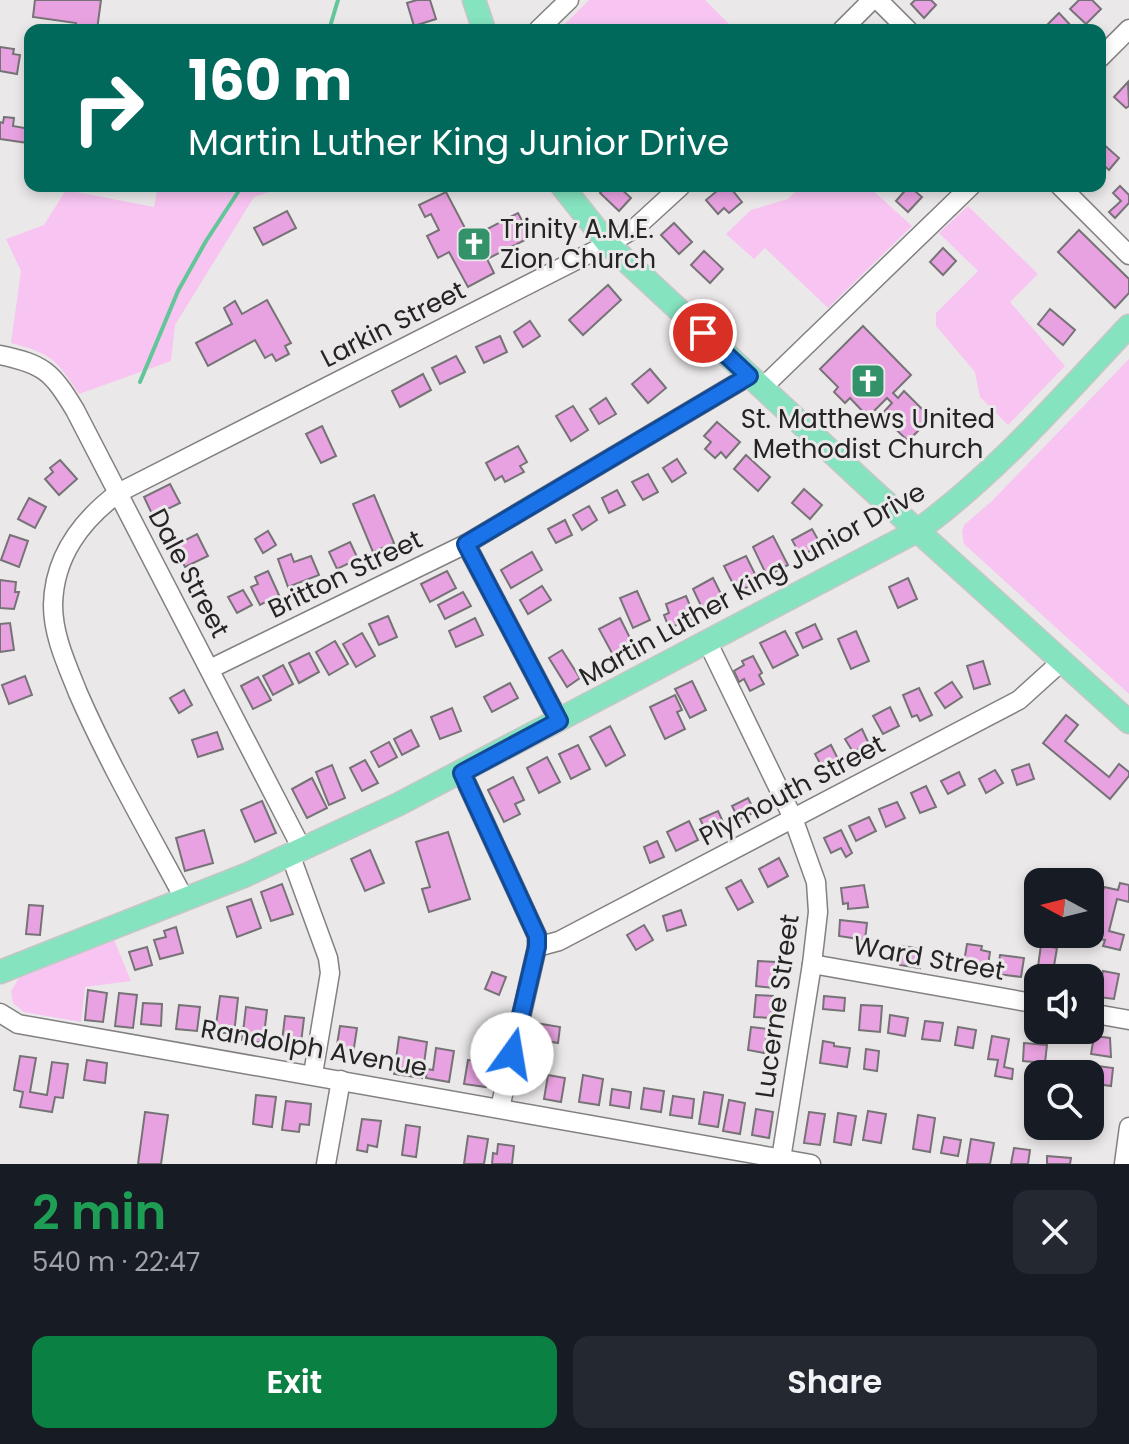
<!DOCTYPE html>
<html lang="en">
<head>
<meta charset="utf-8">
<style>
  body { margin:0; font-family:Poppins,sans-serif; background:#242831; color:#f1f3f6; height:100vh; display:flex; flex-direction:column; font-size:30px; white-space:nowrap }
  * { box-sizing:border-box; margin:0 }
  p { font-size:26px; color:#9ea1a6 }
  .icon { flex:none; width:44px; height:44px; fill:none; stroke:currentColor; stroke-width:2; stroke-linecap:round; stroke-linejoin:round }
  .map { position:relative; height:1164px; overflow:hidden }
  .drawer { display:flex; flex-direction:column; background:#171b24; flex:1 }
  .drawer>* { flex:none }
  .guide { position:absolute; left:24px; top:24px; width:1082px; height:168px; border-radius:16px; box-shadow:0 4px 12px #0003; background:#00695c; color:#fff; overflow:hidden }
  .needle { width:52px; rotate:277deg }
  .tools { position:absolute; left:1024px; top:868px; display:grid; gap:16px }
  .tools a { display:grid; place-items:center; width:80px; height:80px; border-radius:16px; background:#171b24; box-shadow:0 4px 12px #0003; font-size:40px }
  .pin { position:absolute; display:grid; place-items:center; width:68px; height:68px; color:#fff; margin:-34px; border:4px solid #fff; border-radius:50%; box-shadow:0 2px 8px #0007 }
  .me { position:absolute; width:88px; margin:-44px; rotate:13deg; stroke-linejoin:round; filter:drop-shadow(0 0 6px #0008) }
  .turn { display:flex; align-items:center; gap:28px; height:168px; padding:0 32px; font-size:36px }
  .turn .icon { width:104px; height:104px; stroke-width:2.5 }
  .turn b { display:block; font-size:56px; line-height:68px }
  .round { display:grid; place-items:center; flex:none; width:84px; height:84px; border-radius:16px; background:#242831 }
  .headline { display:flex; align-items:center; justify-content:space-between; height:136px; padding:0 32px }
  h1 { font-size:48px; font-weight:600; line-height:60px; color:#1e9e55 }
  .primary-button { display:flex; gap:16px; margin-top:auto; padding:16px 32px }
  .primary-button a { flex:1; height:92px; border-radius:16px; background:#0b8043; color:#fff; font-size:32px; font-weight:600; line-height:92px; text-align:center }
  .primary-button a+a { background:#242831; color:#f1f3f6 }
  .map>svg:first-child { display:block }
</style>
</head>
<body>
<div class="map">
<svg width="1129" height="1164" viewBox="0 0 1129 1164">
  <rect width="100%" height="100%" fill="#ebe8ea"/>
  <g fill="#f8c4f2">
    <polygon points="589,0 705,0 735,30 559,30"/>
    <path d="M158 186H287L254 197 175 325 171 361 79 394C56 359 52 354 11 343L21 271 6 239 44 225 66 190 154 207Z"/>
    <polygon points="801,186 868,186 912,226 828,308 765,248 754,259 726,234 751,210 788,199"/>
    <polygon points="968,206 1038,274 1010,302 1065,366 1008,425 980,397 975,372 936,326 936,313 978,271 939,233"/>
    <polygon points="1129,359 1129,694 964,544 962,532 964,525 992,501"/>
    <polygon points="114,940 131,981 85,987 81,1022 24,1012 13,1003 11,991 19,978"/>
  </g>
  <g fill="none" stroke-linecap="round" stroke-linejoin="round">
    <g stroke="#62c698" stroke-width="4">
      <polyline points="329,30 338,0"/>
      <polyline points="140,382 178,291 206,241 242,186"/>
    </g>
  </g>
  <g fill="#e9a2e1" stroke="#767376" stroke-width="2">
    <polygon points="35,0 101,0 97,30 75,30 76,23 33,17"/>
    <polygon points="417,0 430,0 436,19 414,26 407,3"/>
    <polygon points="915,0 931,0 936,5 924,18 911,4"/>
    <polygon points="1079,0 1092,0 1101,9 1086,24 1070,9"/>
    <polygon points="1059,13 1074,29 1073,30 1052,30 1047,25"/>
    <polygon points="0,47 14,49 13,54 20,55 17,74 0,71"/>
    <polygon points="1128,82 1129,106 1126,108 1114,97"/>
    <polygon points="4,117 14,118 13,126 30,129 28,143 0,139 0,122 3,123"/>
    <polygon points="1101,142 1119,158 1109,170 1100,162"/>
    <polygon points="607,186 618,186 631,198 619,211 600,193"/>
    <polygon points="723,186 729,186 742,202 729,213 724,208 718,214 706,200"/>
    <polygon points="909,186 922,197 908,212 896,201"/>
    <polygon points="1120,186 1129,195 1129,203 1115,218 1109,212 1121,201 1113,193"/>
    <polygon points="446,192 466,230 471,228 474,236 518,213 531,237 487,259 494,273 468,287 449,252 438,258 427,236 439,230 431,214 425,217 419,205"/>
    <polygon points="287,211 296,228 263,245 254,228"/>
    <polygon points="674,223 692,242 679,254 661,235"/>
    <polygon points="1079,230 1129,279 1129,293 1115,308 1058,252"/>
    <polygon points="943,248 956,261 943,275 930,262"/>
    <polygon points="704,251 723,269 710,283 691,265"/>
    <polygon points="608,285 621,300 583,335 569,320"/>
    <polygon points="267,300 291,343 285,346 289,354 276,361 272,354 265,358 255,340 208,366 196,343 232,324 224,308 235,301 242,314"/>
    <polygon points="1050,309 1075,330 1063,345 1038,324"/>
    <polygon points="530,321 540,336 523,347 514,332"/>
    <polygon points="863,326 911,375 893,393 898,398 904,391 931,418 908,441 881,415 892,403 887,398 868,417 850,398 845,403 834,392 838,387 820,369"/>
    <polygon points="500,336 507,352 484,363 476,347"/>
    <polygon points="456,356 465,372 440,384 432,368"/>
    <polygon points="650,369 666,388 648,403 632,384"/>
    <polygon points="423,374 431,390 400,407 392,391"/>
    <polygon points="606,398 616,414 599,424 590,409"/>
    <polygon points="573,406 588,430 571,441 556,416"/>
    <polygon points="717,422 740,442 726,458 721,452 715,458 705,449 711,442 704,436"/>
    <polygon points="322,426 336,456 321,463 306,434"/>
    <polygon points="518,446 527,462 520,466 524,472 505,482 502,476 495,480 486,463"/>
    <polygon points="746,455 770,477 758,491 734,469"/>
    <polygon points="677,459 686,473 672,482 663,468"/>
    <polygon points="60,460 77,479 59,495 45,479 53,472 50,468"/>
    <polygon points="648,474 658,492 643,500 632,482"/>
    <polygon points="170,484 180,503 153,516 144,497"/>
    <polygon points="804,489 822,505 810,519 792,503"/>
    <polygon points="617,490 625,505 609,513 602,498"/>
    <polygon points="374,495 394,543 373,552 353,504"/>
    <polygon points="29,498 46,507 35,528 18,519"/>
    <polygon points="589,506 597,520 582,530 573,515"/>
    <polygon points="565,520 572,535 556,543 548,529"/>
    <polygon points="812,529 821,545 801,556 792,540"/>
    <polygon points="268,531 276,545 263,553 255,539"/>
    <polygon points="197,534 208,556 185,567 174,546"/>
    <polygon points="10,535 28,541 19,567 1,560"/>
    <polygon points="773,536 788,565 767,576 753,547"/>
    <polygon points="350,542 358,559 337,569 329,552"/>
    <polygon points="532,552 542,570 511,588 501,570"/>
    <polygon points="291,554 294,562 311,556 319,575 288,587 278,559"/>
    <polygon points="746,556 759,582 737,592 724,566"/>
    <polygon points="268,571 279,595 260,605 251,587 258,584 255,577"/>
    <polygon points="447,571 456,588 430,602 421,584"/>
    <polygon points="713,578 724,600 703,610 693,589"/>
    <polygon points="908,578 917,599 898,608 889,587"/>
    <polygon points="0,580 16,582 15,592 19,592 14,609 0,608"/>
    <polygon points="542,586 551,600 528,614 520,600"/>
    <polygon points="243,590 252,605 237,613 228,597"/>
    <polygon points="637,591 650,620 633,628 620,598"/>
    <polygon points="463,592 471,606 445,619 438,605"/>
    <polygon points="686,596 695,618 669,628 664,615 669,613 666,604"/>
    <polygon points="388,616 397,637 379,645 369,624"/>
    <polygon points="475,618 483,635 456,647 449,631"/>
    <polygon points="620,618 633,644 613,655 599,629"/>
    <polygon points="10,623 14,650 0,652 0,624"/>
    <polygon points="815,624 822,639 803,648 796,633"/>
    <polygon points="785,631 798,655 773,668 760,643"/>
    <polygon points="856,631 869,661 851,669 838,639"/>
    <polygon points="362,633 375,656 356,667 343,644"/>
    <polygon points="335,641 348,664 329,675 316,652"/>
    <polygon points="562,650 580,678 567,687 549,658"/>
    <polygon points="309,653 319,672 299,683 289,663"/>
    <polygon points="753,656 762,673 759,675 764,684 750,691 744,679 739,682 734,671 744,665 742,661"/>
    <polygon points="983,661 990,684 974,689 967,666"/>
    <polygon points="283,665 293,684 273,695 263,676"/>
    <polygon points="25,676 32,695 9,704 2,685"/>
    <polygon points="258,677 271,700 253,709 241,686"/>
    <polygon points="692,681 706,710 690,718 675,689"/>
    <polygon points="952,682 962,697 945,708 935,693"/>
    <polygon points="510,683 518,698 492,712 484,697"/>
    <polygon points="919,688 932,715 920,721 917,715 912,717 903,695"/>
    <polygon points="184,690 192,705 179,713 170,698"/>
    <polygon points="675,695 682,710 677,712 685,729 665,739 650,707"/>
    <polygon points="890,707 899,726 883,734 873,716"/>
    <polygon points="452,708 461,731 440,739 431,717"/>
    <polygon points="1066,715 1078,725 1065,741 1109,777 1119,764 1129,772 1129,776 1110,799 1043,743"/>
    <polygon points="610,726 625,755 606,766 590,737"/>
    <polygon points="862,729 869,744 853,752 845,739"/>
    <polygon points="411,730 419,746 402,755 394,739"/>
    <polygon points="217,732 223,749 198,757 192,740"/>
    <polygon points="389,742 397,757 379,767 371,752"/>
    <polygon points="578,745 590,769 571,779 559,754"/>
    <polygon points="831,745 839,761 823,769 815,754"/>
    <polygon points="547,757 560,782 539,793 527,768"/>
    <polygon points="365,760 378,783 362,791 350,768"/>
    <polygon points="1029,764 1034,779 1017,785 1012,770"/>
    <polygon points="332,765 345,798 329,805 316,772"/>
    <polygon points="995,770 1003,783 986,793 979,779"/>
    <polygon points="959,772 965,785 948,794 941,781"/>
    <polygon points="513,777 524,800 515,804 520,814 504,822 488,790"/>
    <polygon points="312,778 327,808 307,818 292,789"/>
    <polygon points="926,786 936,807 920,813 911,793"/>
    <polygon points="748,798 755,812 739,820 732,806"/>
    <polygon points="262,801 276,833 255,842 241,810"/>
    <polygon points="897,802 905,818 886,827 879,809"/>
    <polygon points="718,811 725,826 708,835 700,819"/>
    <polygon points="869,817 876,831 856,841 849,826"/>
    <polygon points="689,821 698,840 676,851 667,832"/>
    <polygon points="204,830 213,863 185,871 176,838"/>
    <polygon points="841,830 852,853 846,857 841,848 831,853 824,838"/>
    <polygon points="448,832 470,899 429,912 422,889 430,887 416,842"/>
    <polygon points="657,841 664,857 650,863 644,847"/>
    <polygon points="370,850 384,883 365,891 351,859"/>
    <polygon points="779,858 788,876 768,887 759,869"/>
    <polygon points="741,880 753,902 738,910 726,888"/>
    <polygon points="1120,883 1129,885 1129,902 1117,899 1109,931 1124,935 1120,950 1103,946 1105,940 1091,937 1104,887 1118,890"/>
    <polygon points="282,884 293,914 271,921 261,892"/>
    <polygon points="864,885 868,907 848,909 848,903 843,904 841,888"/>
    <polygon points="251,899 261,928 237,937 227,907"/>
    <polygon points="29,905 43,906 40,935 26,934"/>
    <polygon points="681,910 686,925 667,931 663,916"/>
    <polygon points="840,920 867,923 865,940 839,936"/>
    <polygon points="644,925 653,940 636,950 627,935"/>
    <polygon points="176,927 183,953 160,959 154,940 166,937 164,931"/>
    <polygon points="967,944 982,946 981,950 990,952 987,972 963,968"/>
    <polygon points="1041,945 1057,948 1052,978 1038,978 1038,981 1036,981"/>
    <polygon points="902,946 922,949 920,968 900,965"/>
    <polygon points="147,947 152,965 135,970 129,952"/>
    <polygon points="1000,955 1024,958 1021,977 997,974"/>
    <polygon points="758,961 777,962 774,988 756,986"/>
    <polygon points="1103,971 1119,974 1114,999 1098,997"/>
    <polygon points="492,972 506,977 499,995 485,989"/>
    <polygon points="88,990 107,993 103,1022 85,1020"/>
    <polygon points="119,993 137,995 133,1028 115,1026"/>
    <polygon points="756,995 773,996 771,1018 754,1017"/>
    <polygon points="220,996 238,998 234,1034 215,1032"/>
    <polygon points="824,996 845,998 844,1011 823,1009"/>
    <polygon points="143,1003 162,1004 161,1026 141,1024"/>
    <polygon points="179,1005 200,1007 197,1031 176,1029"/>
    <polygon points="861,1005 882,1006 880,1032 859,1030"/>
    <polygon points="246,1007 267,1010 263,1043 242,1040"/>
    <polygon points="890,1015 908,1018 905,1036 888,1033"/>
    <polygon points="285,1016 304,1018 301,1043 282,1041"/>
    <polygon points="925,1021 943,1023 940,1041 922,1039"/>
    <polygon points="536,1023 560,1027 558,1043 534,1039"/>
    <polygon points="340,1026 357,1028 353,1054 336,1051"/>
    <polygon points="751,1027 768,1029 764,1053 748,1050"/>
    <polygon points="958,1027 976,1030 973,1048 955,1045"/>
    <polygon points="992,1036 1009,1039 1004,1067 1013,1069 1012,1079 995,1076 998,1060 988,1059"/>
    <polygon points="1094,1036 1110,1038 1111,1057 1091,1054"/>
    <polygon points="399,1037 427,1042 422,1078 394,1074"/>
    <polygon points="823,1041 834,1043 834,1046 850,1048 847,1067 820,1063"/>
    <polygon points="1024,1043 1047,1045 1045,1063 1023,1061"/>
    <polygon points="436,1048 454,1051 449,1082 426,1078 427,1069 433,1070"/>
    <polygon points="866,1049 879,1051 877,1071 864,1069"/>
    <polygon points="20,1056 36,1058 30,1092 47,1095 52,1062 68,1064 63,1098 55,1097 52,1112 20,1107 23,1092 14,1090"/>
    <polygon points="87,1060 107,1063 105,1083 84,1080"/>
    <polygon points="468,1060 489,1064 486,1087 464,1084"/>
    <polygon points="1076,1063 1113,1068 1111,1086 1090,1083 1090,1074 1074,1074"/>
    <polygon points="548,1075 565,1078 561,1102 544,1099"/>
    <polygon points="583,1075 603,1079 599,1105 579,1102"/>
    <polygon points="644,1088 664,1091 661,1112 641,1109"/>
    <polygon points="612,1089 631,1092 629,1108 610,1105"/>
    <polygon points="704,1092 723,1095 718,1127 699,1124"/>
    <polygon points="1090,1094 1100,1096 1098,1114 1090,1113"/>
    <polygon points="256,1095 276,1097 272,1127 253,1124"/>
    <polygon points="673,1096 694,1099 692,1118 670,1115"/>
    <polygon points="729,1100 745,1103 740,1134 723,1131"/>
    <polygon points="286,1101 311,1104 309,1125 300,1124 299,1132 282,1130"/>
    <polygon points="756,1109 773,1112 769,1138 752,1135"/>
    <polygon points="868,1111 886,1114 881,1143 863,1140"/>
    <polygon points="145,1112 168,1115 161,1164 138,1164"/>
    <polygon points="809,1112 825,1114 820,1145 804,1143"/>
    <polygon points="838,1113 856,1116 851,1145 834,1142"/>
    <polygon points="918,1115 935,1118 930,1152 913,1149"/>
    <polygon points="362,1119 381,1121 377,1147 368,1145 367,1152 357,1150"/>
    <polygon points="406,1125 420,1127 416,1157 402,1155"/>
    <polygon points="468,1136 488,1139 484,1164 464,1164"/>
    <polygon points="944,1137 961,1140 958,1156 941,1153"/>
    <polygon points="971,1139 994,1143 990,1164 967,1164"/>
    <polygon points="498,1144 514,1146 512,1164 492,1164 493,1153 497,1154"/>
    <polygon points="1014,1148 1030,1150 1028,1164 1011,1164"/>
    <polygon points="1047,1156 1071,1158 1070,1164 1047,1164"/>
  </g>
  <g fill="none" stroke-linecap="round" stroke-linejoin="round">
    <defs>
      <g id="minor">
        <polyline points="878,0 908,30"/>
        <polyline points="538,30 569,0"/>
        <polyline points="842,30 872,0"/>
        <polyline points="1100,58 1129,29"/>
        <polyline points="1060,186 1129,255"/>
        <path d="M0 355C44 364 52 372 75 410L302 849"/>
        <polyline points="762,388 971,186"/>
        <polyline points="466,544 559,721"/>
        <polyline points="708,643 793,818 816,882 818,912 812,964 781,1159"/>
        <polyline points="210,669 466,544 749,376"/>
        <polyline points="462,773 537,936 537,947 500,1108"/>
        <polyline points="290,854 328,958 330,973 313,1074"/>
        <path d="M185 900C148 831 109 764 78 693 67 665 53 636 53 605 54 556 81 521 118 493L608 244 634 229 681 186"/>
        <polyline points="537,947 559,941 1019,700 1061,662"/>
        <polyline points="812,964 1038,1004"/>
        <polyline points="0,1013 18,1024 811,1164"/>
        <polyline points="1090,1013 1129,1020"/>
        <polyline points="326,1164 341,1080"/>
        <polyline points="1124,1164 1129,1127"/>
      </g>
      <g id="major">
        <polyline points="474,0 484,30"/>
        <polyline points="562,186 608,244 869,487 1129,722"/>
        <path d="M0 972 246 875 399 804 917 531C997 473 1062 397 1129 326"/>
      </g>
    </defs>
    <use href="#minor" stroke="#838082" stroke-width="21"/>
    <use href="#major" stroke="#c7c6c7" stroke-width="25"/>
    <use href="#minor" stroke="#fff" stroke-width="18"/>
    <use href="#major" stroke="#85e3bf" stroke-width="22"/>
  </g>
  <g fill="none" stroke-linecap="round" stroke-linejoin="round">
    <defs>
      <polyline id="route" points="512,1054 537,947 537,936 462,773 559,721 466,544 749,376 703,333"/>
    </defs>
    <use href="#route" stroke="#114b97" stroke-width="20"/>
    <use href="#route" stroke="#1a73e8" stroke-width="14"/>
  </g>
  <defs>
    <symbol id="church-square" viewBox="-11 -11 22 22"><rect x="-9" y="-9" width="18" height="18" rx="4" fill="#34926a" stroke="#ebe8ea"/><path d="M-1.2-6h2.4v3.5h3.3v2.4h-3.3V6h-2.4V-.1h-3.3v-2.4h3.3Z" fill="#fff"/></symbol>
  </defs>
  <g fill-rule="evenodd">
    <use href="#church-square" x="454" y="224" width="40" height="40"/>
    <use href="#church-square" x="848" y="361" width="40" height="40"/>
  </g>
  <g text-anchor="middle" stroke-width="6" stroke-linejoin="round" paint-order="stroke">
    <g font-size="26" fill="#262526" stroke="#ebe8ea" text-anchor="start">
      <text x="500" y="238">Trinity A.M.E.<tspan x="500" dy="30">Zion Church</tspan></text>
      <text x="868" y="428" text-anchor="middle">St. Matthews United<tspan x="868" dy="30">Methodist Church</tspan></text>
    </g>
    <g font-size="26" fill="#262526" stroke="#ebe8ea">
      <text transform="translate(393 324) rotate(-27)" y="9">Larkin Street</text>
      <text transform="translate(189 573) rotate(62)" y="9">Dale Street</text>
      <text transform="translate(345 574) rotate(-26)" y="9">Britton Street</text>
      <text transform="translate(752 584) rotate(-29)" y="9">Martin Luther King Junior Drive</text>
      <text transform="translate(792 790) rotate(-28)" y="9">Plymouth Street</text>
      <text transform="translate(929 958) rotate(10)" y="9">Ward Street</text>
      <text transform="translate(777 1006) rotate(-82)" y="9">Lucerne Street</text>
      <text transform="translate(314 1048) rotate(10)" y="9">Randolph Avenue</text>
    </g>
  </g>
</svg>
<div class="tools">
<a><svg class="needle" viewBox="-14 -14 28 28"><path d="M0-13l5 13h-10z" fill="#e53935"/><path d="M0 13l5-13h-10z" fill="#9ea1a6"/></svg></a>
<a><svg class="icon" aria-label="sound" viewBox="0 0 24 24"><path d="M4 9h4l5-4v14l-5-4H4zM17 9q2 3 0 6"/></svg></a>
<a><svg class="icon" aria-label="search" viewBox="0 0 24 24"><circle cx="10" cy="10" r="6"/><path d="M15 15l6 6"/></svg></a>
</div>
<div class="pin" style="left:703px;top:333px;background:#d93025"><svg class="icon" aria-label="arrive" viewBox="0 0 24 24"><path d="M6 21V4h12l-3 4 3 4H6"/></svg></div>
<svg class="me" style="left:512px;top:1054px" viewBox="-20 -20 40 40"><circle r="19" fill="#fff"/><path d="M0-13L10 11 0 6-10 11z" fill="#1a73e8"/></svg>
<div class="guide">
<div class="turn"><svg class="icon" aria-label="right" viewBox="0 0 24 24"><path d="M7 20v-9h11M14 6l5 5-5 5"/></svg><div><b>160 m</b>Martin Luther King Junior Drive</div></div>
</div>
</div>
<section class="drawer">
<div class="headline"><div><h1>2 min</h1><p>540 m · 22:47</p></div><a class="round"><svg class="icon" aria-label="close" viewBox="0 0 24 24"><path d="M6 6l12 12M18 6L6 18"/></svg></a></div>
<div class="primary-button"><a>Exit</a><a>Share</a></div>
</section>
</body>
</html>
